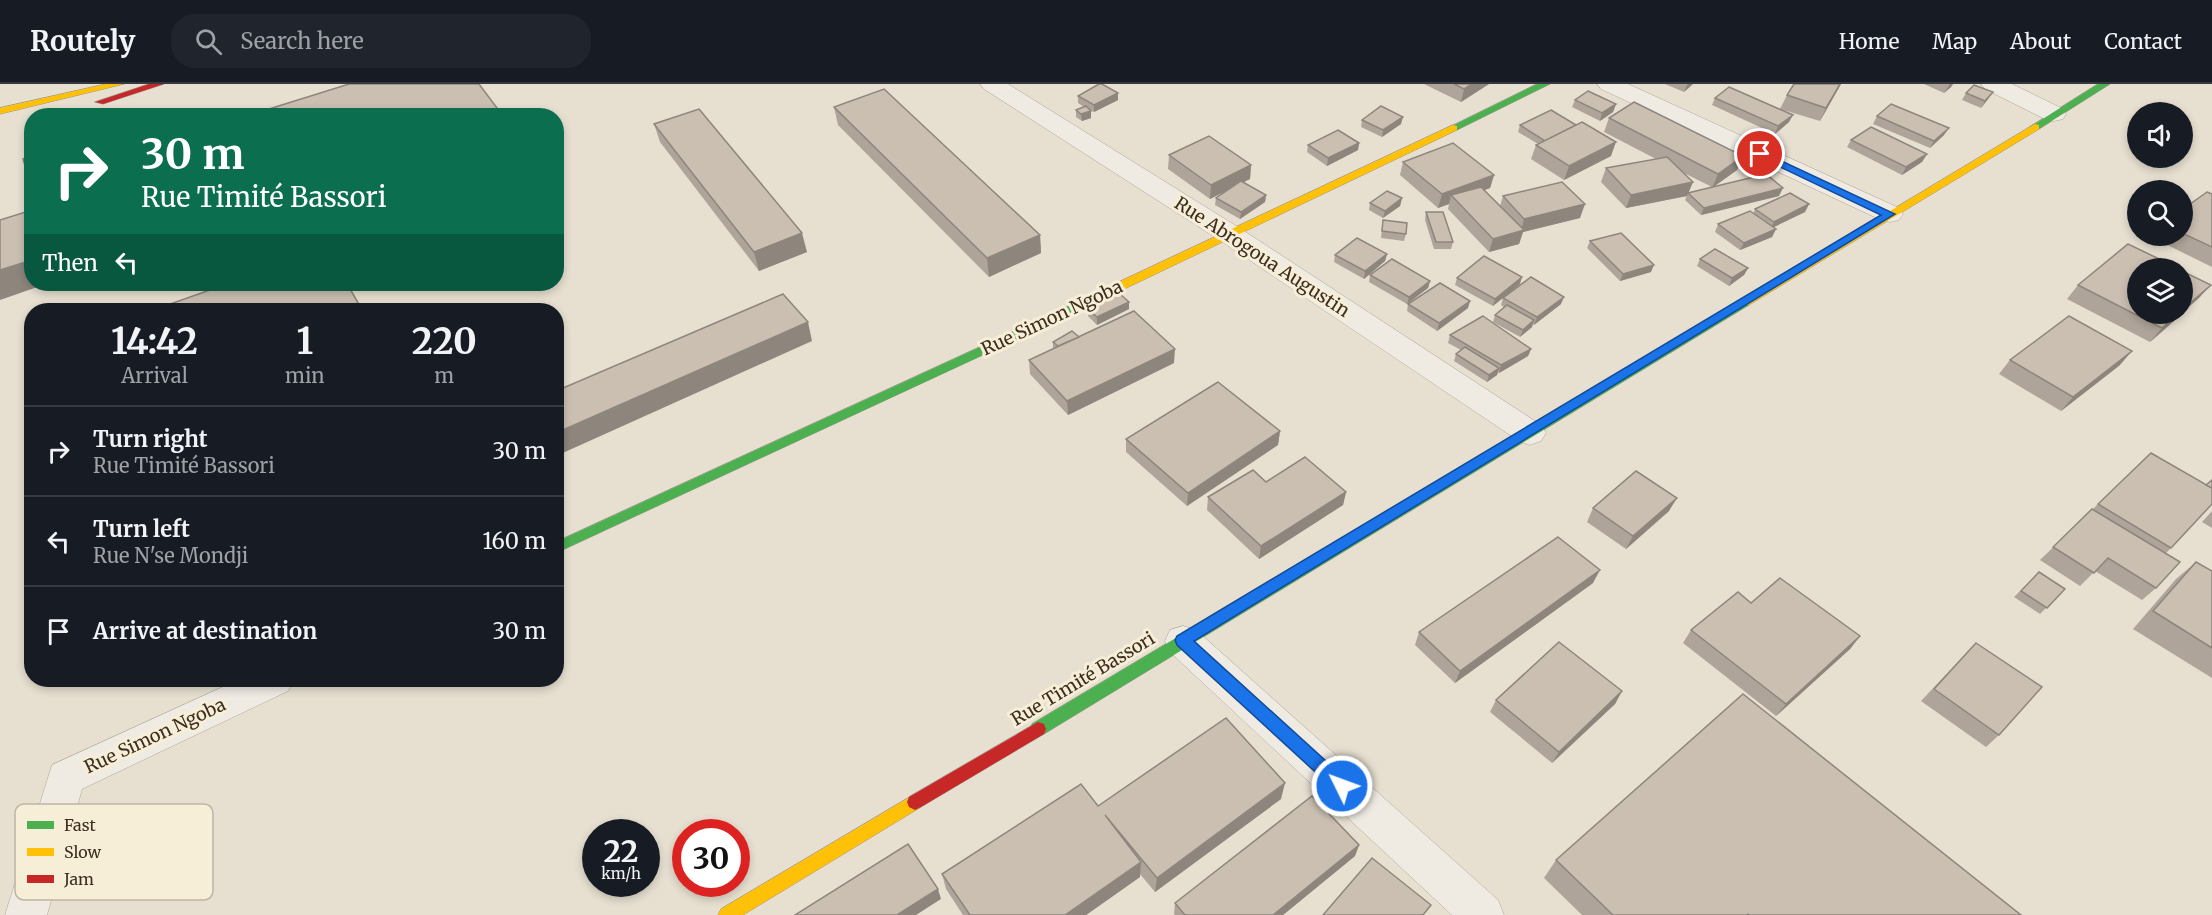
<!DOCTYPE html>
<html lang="en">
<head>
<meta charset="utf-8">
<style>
  body { margin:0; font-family:Merriweather,serif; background:#20242c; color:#f1f3f6; height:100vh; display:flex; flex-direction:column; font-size:22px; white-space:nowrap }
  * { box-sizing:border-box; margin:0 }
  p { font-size:20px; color:#9ea1a6 }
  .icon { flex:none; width:33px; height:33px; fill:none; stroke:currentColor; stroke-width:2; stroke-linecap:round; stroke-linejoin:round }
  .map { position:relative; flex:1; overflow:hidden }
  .details { position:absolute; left:24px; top:219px; width:540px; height:384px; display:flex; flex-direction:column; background:#171b24; border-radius:24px; box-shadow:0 3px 9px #0003 }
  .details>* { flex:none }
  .banner { position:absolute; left:24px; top:24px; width:540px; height:183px; border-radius:24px; box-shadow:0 3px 9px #0003; background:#0b6e4f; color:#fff; overflow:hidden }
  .fabs { position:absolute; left:2127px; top:18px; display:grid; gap:12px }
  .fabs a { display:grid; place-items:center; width:66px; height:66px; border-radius:50%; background:#171b24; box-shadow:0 3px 9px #0003; font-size:30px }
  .speed { position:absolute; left:582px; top:735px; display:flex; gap:12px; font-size:30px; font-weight:700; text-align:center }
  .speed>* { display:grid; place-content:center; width:78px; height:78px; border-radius:50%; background:#171b24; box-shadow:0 3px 9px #0003; line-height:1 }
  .speed small { font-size:15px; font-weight:400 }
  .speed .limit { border:9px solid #d22; background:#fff; color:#111 }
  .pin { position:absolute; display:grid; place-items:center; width:51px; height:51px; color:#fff; margin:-26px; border:3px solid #fff; border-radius:50%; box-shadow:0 2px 6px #0007 }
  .me { position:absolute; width:66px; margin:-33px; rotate:312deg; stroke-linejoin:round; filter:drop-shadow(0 0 4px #0008) }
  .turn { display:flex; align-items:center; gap:21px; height:126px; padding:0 18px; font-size:27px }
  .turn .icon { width:78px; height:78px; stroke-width:2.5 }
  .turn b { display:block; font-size:42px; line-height:51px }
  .then { display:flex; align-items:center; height:57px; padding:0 18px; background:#0003; gap:12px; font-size:22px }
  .eta { display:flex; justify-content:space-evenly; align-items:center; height:102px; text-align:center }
  .eta b { font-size:36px; font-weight:700; line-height:42px }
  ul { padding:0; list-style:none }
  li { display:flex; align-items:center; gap:18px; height:90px; padding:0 18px; border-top:2px solid #363941 }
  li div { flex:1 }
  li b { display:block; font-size:22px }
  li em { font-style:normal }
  header { display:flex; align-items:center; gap:36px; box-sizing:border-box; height:84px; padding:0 30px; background:#171b24; border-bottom:2px solid #363941 }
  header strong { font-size:28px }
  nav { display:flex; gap:33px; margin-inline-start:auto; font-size:21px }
  .search { width:420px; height:54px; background:#20242c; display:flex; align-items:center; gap:15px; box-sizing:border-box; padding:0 21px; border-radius:24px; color:#9ea1a6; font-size:22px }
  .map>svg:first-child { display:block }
</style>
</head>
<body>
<header>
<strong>Routely</strong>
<div class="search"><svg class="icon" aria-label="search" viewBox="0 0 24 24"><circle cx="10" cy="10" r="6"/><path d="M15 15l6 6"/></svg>Search here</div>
<nav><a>Home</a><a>Map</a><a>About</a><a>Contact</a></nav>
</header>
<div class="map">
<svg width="2212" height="831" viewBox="0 0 2212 831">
  <rect width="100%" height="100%" fill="#e7e0d1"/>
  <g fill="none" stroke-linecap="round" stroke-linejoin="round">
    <defs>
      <g id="street">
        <polygon points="980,0 1008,0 1241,145 1541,341 1546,349 1541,357 1530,361 1519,357 1221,157 984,5"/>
        <polygon points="1597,0 1628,0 1899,124 1903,130 1899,136 1890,138 1881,136 1601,5"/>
        <polygon points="1981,0 2012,0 2063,25 2066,30 2063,35 2054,37 2045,35 1985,5"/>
        <polygon points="1183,542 1196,546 1498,816 1504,831 1452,831 1170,568 1165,557 1170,546"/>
        <polygon points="238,596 294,596 288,607 82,705 47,831 5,831 52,681"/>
      </g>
      <g id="fast">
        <polygon points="1537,0 1550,0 1457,46 1449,46 1448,44"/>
        <polygon points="2098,0 2110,0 2039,45 2031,45 2030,43"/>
        <polygon points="1093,211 1097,212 1099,215 1097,218 556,469 556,458"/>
        <polygon points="1745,214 1749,215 1751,218 1749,221 1044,650 1038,652 1032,650 1030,645 1032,640"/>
      </g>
      <g id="slow">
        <polygon points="106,0 124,0 0,30 0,24"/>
        <polygon points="2035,40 2039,41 2039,45 1749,221 1741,221 1739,218"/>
        <polygon points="1453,41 1457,42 1457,46 1097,218 1089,218 1087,215 1089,212"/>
        <polygon points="915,710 921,713 923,718 921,723 743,831 718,831 721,825"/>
      </g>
      <g id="jam">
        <polygon points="149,0 164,0 103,20 95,18"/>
        <polygon points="1038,638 1044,640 1046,645 1044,650 921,723 915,726 909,723 907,718 909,713"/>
      </g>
    </defs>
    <use href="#street" stroke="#ada599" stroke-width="1"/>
    <use href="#fast" stroke="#9c958a" stroke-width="1"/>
    <use href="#slow" stroke="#9c958a" stroke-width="1"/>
    <use href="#jam" stroke="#9c958a" stroke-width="1"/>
    <use href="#street" fill="#efebe3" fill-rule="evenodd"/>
    <use href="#fast" fill="#4caf50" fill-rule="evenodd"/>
    <use href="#slow" fill="#ffc107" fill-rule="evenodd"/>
    <use href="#jam" fill="#c62828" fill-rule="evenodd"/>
  </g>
  <g fill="#afa499">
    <polygon points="1424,0 1489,0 1461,18"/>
    <polygon points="1665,0 1693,0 1684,8"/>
    <polygon points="1794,0 1841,0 1820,37 1780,25 1787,11"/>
    <polygon points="1924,0 1953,0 1951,3 1944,9"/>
    <polygon points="1993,8 1988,15 1981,24 1962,16 1966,9"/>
    <polygon points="1078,12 1118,16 1094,28 1090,26 1091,34 1082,37 1076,33 1076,26 1084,23 1078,19"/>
    <polygon points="1715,14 1789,38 1775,50 1712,21"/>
    <polygon points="1575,16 1616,20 1613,28 1600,37 1572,23"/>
    <polygon points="834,23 1040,151 1041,169 989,193 838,41"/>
    <polygon points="1877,32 1944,51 1930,64 1873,40"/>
    <polygon points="1609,34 1743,72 1737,86 1713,103 1779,112 1701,131 1685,116 1688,109 1712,103 1682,88 1693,98 1687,112 1626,124 1601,98 1606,84 1656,75 1604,48"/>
    <polygon points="1362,36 1401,40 1382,53 1361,43"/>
    <polygon points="654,40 807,168 759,187 660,58"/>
    <polygon points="1520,41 1611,72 1564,96 1531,75 1536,61 1538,60 1518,48"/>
    <polygon points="1851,56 1927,70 1922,78 1902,91 1847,63"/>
    <polygon points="1359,59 1358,66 1327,82 1307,68 1308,61"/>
    <polygon points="1169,71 1251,81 1250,95 1243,98 1266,111 1265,118 1240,135 1215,121 1216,114 1229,105 1210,115 1168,85"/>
    <polygon points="1403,78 1494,91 1490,104 1484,106 1500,122 1503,112 1580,134 1523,148 1519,160 1489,168 1448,125 1449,120 1438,124 1400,91"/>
    <polygon points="2212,110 2212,183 2153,154 2155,152 2182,152 2182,126"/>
    <polygon points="1402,114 1400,122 1383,134 1369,126 1370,119"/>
    <polygon points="1809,120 1805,128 1773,143 1776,145 1772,153 1740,166 1715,148 1718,140 1753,130 1755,125"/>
    <polygon points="1426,128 1453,158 1451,165 1434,165 1425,136"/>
    <polygon points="1383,136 1406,150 1404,157 1381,154"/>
    <polygon points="1590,157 1651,188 1620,197 1587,164"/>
    <polygon points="1387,170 1385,177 1364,195 1334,178 1335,171"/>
    <polygon points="1700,175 1748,184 1744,191 1729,202 1697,182"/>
    <polygon points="1370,191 1430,197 1428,204 1407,220 1369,198"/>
    <polygon points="1457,194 1520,200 1493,222 1455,201"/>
    <polygon points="2078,201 2182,230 2150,258 2067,215"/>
    <polygon points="1503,214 1561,220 1534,241 1533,240 1532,243 1520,253 1493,238 1495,231 1504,223 1501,221"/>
    <polygon points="1408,220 1468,224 1437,247 1407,227"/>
    <polygon points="1088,225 1129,225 1097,241 1088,232"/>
    <polygon points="1450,251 1531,265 1528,272 1499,289 1498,288 1497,291 1487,298 1454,277 1456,270 1461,266 1448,259"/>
    <polygon points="1079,253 1174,279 1068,331 1030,290 1029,276 1053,265 1053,258"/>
    <polygon points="2010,276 2120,281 2061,327 1999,290"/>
    <polygon points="1280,347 1278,361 1187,422 1126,368 1126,355"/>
    <polygon points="2151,369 2206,401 2171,464 2166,469 2156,504 2142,516 2095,487 2080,502 2040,476"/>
    <polygon points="1266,398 1346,408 1343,421 1259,475 1207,426 1208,413"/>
    <polygon points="1593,424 1669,427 1626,465 1587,438"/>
    <polygon points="2212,427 2212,444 2202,438"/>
    <polygon points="2196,478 2212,487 2212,594 2133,545 2176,495"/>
    <polygon points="2039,488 2065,505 2040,530 2014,513"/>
    <polygon points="1593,499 1455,599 1415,561 1419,548"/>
    <polygon points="1751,519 1860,552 1850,565 1776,632 1683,559 1691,546"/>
    <polygon points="1976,559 1999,651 1986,663 1921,617"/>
    <polygon points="1622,607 1615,620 1552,679 1490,628 1496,616"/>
    <polygon points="1281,715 1155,808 1140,790 1140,793 1086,831 963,831 946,805 942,790 1098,722"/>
    <polygon points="1359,761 1355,772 1283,831 1175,831 1174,830 1175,819"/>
    <polygon points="1556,776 2021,831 1582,831 1544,794"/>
  </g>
  <g fill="#8e867d">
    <polygon points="1472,0 1489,0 1461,18 1464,5"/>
    <polygon points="1688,0 1693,0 1684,8 1687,1"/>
    <polygon points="1840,0 1841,0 1820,37 1826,24"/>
    <polygon points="1950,0 1953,0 1951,3 1944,9"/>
    <polygon points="1993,8 1988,15 1981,24 1985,17"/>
    <polygon points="1118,9 1118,16 1094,28 1094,21"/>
    <polygon points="1616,20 1613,28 1600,37 1602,29"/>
    <polygon points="1091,27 1091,34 1082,37 1081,30"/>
    <polygon points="1793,31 1789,38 1775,50 1778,42"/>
    <polygon points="1403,33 1401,40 1382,53 1383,46"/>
    <polygon points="1949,44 1944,51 1930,64 1934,57"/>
    <polygon points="1616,58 1611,72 1564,96 1569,82"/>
    <polygon points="1359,59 1358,66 1327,82 1328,74"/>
    <polygon points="1927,70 1922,78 1902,91 1906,83"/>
    <polygon points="1743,72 1737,86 1712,104 1718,90"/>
    <polygon points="1251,81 1250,95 1210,115 1211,101"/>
    <polygon points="1494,91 1490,104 1457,117 1451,111 1449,120 1438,124 1442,110"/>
    <polygon points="1693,98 1687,112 1626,124 1631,111"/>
    <polygon points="1783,104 1779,112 1701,131 1704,124"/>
    <polygon points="1266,111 1265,118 1240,135 1241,128"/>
    <polygon points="1402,114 1400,122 1383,134 1385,127"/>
    <polygon points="1585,120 1580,134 1523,148 1519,160 1489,168 1493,155 1521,147 1524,135"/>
    <polygon points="1809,120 1805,128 1770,145 1774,138"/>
    <polygon points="1776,145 1772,153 1740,166 1744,159"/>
    <polygon points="802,149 807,168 759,187 754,168"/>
    <polygon points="1040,151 1041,169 989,193 987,174"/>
    <polygon points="1387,170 1385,177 1364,195 1365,187"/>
    <polygon points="32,176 32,200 46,200 0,216 0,186"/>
    <polygon points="1654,181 1651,188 1620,197 1623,190"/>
    <polygon points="1748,184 1744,191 1729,202 1732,194"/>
    <polygon points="1522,193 1520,200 1493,222 1495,215"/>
    <polygon points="1430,197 1428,204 1407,220 1409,213"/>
    <polygon points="347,200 348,200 363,226 362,226"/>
    <polygon points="493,200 512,200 496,206"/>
    <polygon points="2211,201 2199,214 2182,229 2182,226"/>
    <polygon points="1564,213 1561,220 1534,241 1537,233"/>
    <polygon points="1470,217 1468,224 1437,247 1439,239"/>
    <polygon points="1129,218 1129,225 1097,241 1097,233"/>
    <polygon points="2178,230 2182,230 2150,258 2162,244"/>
    <polygon points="1534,236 1532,243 1520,253 1523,246"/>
    <polygon points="808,238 812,257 556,372 556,349"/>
    <polygon points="1175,265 1174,279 1068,331 1067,317"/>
    <polygon points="1531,265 1528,272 1499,289 1501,281"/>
    <polygon points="2132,267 2120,281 2061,327 2073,313"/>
    <polygon points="1499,284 1497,291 1487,298 1489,291"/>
    <polygon points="1280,347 1278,361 1187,422 1188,409"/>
    <polygon points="1346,408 1343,421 1259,475 1261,462"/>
    <polygon points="1677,414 1669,427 1626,465 1633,452"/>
    <polygon points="1600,486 1593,499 1455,599 1460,587"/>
    <polygon points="1860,552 1850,565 1776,632 1786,620"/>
    <polygon points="1622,607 1615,620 1552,679 1559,668"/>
    <polygon points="1285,699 1281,715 1155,808 1157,794"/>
    <polygon points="1359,761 1355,772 1283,831 1273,831"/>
    <polygon points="1141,778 1140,793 1086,831 1065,831"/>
    <polygon points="938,805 941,815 916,831 897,831"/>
  </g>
  <g fill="#cbbfb2" stroke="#8e867d" stroke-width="1.5">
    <polygon points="349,0 479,0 503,32 273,32 269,25"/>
    <polygon points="1099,0 1102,0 1118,9 1094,21 1078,12"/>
    <polygon points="1454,0 1472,0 1464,5"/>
    <polygon points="1794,0 1840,0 1826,24 1787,11"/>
    <polygon points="1974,1 1993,8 1985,17 1966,9"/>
    <polygon points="1729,3 1793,31 1778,42 1715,14"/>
    <polygon points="884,5 1040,151 987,174 834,23"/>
    <polygon points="1588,7 1616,20 1602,29 1575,16"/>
    <polygon points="1634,18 1743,72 1718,90 1609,34"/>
    <polygon points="1891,20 1949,44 1934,57 1877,32"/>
    <polygon points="1086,22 1091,27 1081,30 1076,26"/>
    <polygon points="1381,22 1403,33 1383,46 1362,36"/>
    <polygon points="699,25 802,149 754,168 654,40"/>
    <polygon points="1551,26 1576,41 1545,57 1520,41"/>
    <polygon points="1582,38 1616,58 1569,82 1536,61"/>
    <polygon points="1871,43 1927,70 1906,83 1851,56"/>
    <polygon points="1338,46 1359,59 1328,74 1308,61"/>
    <polygon points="1209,52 1251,81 1211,101 1169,71"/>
    <polygon points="1453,59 1494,91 1442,110 1403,78"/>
    <polygon points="32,72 32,97 30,98 23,75"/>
    <polygon points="1667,73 1693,98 1631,111 1606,84"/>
    <polygon points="1766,90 1783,104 1704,124 1688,109"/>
    <polygon points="1241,97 1266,111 1241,128 1216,114"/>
    <polygon points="1562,98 1585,120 1524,135 1503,112"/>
    <polygon points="1481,103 1524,146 1493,155 1451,111"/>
    <polygon points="1387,107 1402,114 1385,127 1370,119"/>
    <polygon points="2207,108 2212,110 2212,163 2182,149 2182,126"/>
    <polygon points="1790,109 1809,120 1774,138 1755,125"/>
    <polygon points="32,126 32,176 0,186 0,136"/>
    <polygon points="1750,127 1776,145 1744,159 1718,140"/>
    <polygon points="1426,128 1443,128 1453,158 1436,158"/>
    <polygon points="1383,136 1407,139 1406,150 1382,147"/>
    <polygon points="1621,149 1654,181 1623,190 1590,157"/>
    <polygon points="1357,154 1387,170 1365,187 1335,171"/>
    <polygon points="2128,160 2178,184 2138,184 2138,230 2178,230 2162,244 2078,201"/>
    <polygon points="1715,165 1748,184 1732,194 1700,175"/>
    <polygon points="1484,172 1522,193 1495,215 1457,194"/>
    <polygon points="1392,175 1430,197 1409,213 1370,191"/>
    <polygon points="2182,187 2211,201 2182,226"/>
    <polygon points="1531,193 1564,213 1537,233 1503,214"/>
    <polygon points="1440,199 1470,217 1439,239 1408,220"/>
    <polygon points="227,200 347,200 362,226 153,226"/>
    <polygon points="783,210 808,238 556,349 556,307"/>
    <polygon points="1120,210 1129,218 1097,233 1088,225"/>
    <polygon points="1507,221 1534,236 1523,246 1495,231"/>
    <polygon points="1134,227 1175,265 1067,317 1029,276"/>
    <polygon points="1483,232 1531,265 1501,281 1450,251"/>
    <polygon points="2069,232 2132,267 2073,313 2010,276"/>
    <polygon points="1072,247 1079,253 1058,262 1053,258"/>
    <polygon points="1465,263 1499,284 1489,291 1456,270"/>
    <polygon points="1218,298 1280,347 1188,409 1126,355"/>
    <polygon points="2151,369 2212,404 2212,420 2171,464 2098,420"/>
    <polygon points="1305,373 1346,408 1261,462 1208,413 1253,386 1266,398"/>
    <polygon points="1636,387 1677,414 1633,452 1593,424"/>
    <polygon points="2212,396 2212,404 2206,401"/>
    <polygon points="2092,425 2180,478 2156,504 2108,474 2094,489 2053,463"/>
    <polygon points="1558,453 1600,486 1460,587 1419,548"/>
    <polygon points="2196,478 2212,487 2212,564 2153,527"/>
    <polygon points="2039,488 2065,505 2047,524 2021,507"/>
    <polygon points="1780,494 1860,552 1786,620 1691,546 1738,508 1751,519"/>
    <polygon points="1559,558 1622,607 1559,668 1496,616"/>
    <polygon points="1976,559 2042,603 1999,651 1934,605"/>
    <polygon points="1743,610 2021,831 1749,831 1748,830 1747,831 1613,831 1556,776"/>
    <polygon points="1226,634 1285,699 1157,794 1105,731 1141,778 1065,831 970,831 942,790 1081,700 1098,722"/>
    <polygon points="1312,712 1359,761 1273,831 1185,831 1175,819"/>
    <polygon points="908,760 938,805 897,831 795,831"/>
    <polygon points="1372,774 1431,821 1423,831 1323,831"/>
  </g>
  <polygon fill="#1a73e8" stroke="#114b97" stroke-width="1.5" points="1760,67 1895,130 1194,557 1348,697 1350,702 1348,707 1342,709 1336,707 1177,561 1175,556 1177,552 1881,131 1757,72 1755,70"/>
  <g text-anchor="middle" stroke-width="6" stroke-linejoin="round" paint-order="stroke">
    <g font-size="18" fill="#3d2e20" stroke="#f7eed8">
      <text transform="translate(1262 173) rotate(33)" y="6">Rue Abrogoua Augustin</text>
      <text transform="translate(1052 234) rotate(-25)" y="6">Rue Simon Ngoba</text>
      <text transform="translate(1083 595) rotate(-31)" y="6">Rue Timité Bassori</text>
      <text transform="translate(155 652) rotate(-25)" y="6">Rue Simon Ngoba</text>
    </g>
  </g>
  <rect x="15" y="720" width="198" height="96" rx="9" fill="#f7eed8" stroke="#bfb4a1" stroke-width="1.5"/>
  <rect x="27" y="737" width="27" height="8" fill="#4caf50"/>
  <rect x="27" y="764" width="27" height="8" fill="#ffc107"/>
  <rect x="27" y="791" width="27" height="8" fill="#c62828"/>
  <g font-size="16" fill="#3d2e20">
    <text x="64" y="747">Fast</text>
    <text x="64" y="774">Slow</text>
    <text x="64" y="801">Jam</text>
  </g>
</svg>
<div class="fabs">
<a><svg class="icon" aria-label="sound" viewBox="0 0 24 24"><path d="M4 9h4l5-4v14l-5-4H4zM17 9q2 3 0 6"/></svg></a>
<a><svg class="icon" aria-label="search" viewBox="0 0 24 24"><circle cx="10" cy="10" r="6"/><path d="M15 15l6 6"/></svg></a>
<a><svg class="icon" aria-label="layers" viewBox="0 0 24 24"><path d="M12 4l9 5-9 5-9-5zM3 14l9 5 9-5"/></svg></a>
</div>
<div class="speed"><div>22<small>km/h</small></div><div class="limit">30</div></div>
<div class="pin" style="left:1760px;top:70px;background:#d93025"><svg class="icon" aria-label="arrive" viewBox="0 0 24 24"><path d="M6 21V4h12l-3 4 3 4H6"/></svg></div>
<svg class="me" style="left:1342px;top:702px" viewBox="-20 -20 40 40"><circle r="17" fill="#1a73e8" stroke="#fff" stroke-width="3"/><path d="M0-11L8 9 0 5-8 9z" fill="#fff"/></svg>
<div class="banner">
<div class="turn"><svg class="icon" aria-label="right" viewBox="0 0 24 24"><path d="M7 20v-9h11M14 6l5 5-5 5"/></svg><div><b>30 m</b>Rue Timité Bassori</div></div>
<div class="then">Then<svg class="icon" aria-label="left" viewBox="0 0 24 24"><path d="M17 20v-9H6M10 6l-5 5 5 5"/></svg></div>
</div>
<section class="details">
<div class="eta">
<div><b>14:42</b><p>Arrival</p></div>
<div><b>1</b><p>min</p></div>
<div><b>220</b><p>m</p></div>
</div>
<ul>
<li><svg class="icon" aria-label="right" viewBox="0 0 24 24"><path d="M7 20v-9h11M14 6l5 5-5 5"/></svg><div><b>Turn right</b><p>Rue Timité Bassori</p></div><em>30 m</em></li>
<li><svg class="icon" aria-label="left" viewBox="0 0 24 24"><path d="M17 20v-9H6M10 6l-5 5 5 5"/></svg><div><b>Turn left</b><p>Rue N'se Mondji</p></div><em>160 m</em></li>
<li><svg class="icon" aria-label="arrive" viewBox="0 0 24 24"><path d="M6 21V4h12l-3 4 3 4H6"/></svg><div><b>Arrive at destination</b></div><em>30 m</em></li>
</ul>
</section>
</div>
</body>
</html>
